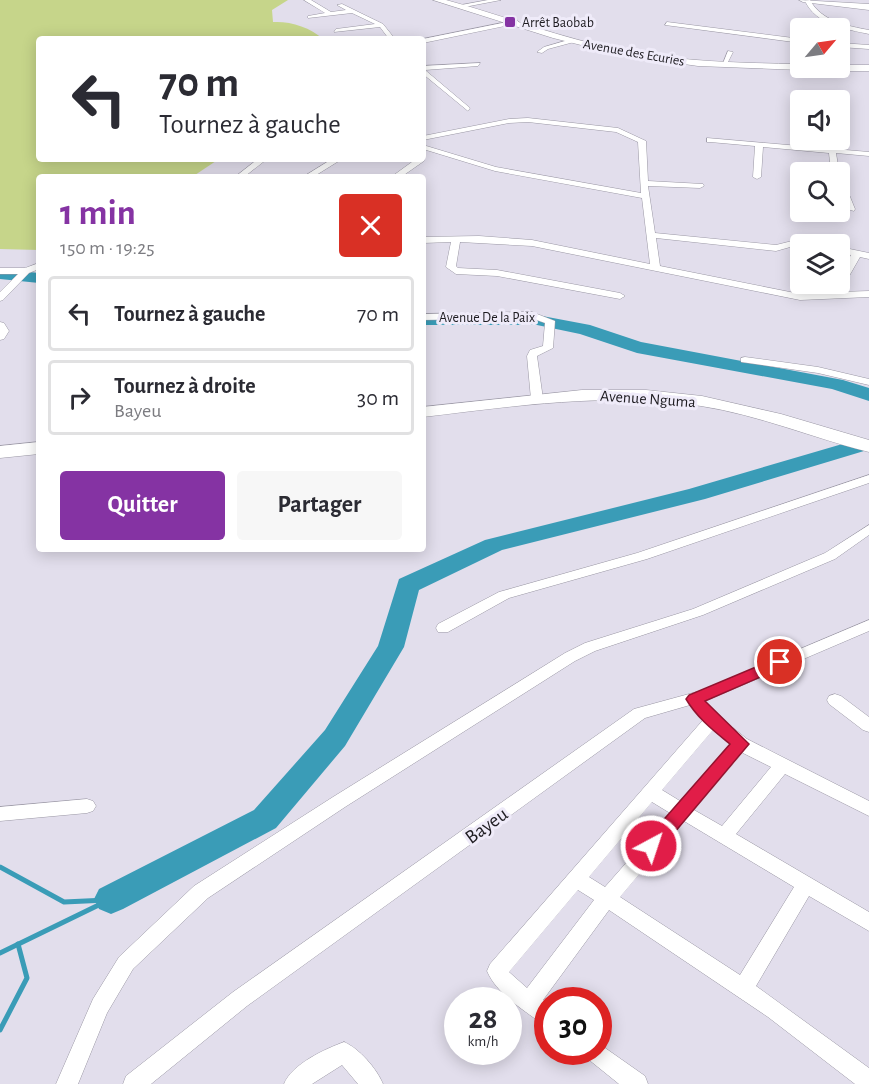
<!DOCTYPE html>
<html lang="fr">
<head>
<meta charset="utf-8">
<style>
  body { margin:0; font-family:"Alegreya Sans",sans-serif; background:#f7f7f7; color:#2b2b33; height:100vh; display:flex; flex-direction:column; font-size:22px; white-space:nowrap }
  * { box-sizing:border-box; margin:0 }
  p { font-size:20px; color:#7c7c81 }
  .icon { flex:none; width:33px; height:33px; fill:none; stroke:currentColor; stroke-width:2; stroke-linecap:round; stroke-linejoin:round }
  .map { position:relative; flex:1; overflow:hidden }
  .drawer { position:absolute; left:36px; top:174px; width:390px; height:378px; display:flex; flex-direction:column; background:#fff; border-radius:6px; box-shadow:0 3px 15px #0003 }
  .drawer>* { flex:none }
  .banner { position:absolute; left:36px; top:36px; width:390px; height:126px; border-radius:6px; box-shadow:0 3px 15px #0003; background:#fff; color:#2b2b33; overflow:hidden }
  .needle { width:39px; rotate:61deg }
  .tools { position:absolute; left:790px; top:18px; display:grid; gap:12px }
  .tools a { display:grid; place-items:center; width:60px; height:60px; border-radius:6px; background:#fff; box-shadow:0 3px 15px #0003; font-size:30px }
  .speed { position:absolute; left:444px; top:987px; display:flex; gap:12px; font-size:30px; font-weight:700; text-align:center }
  .speed>* { display:grid; place-content:center; width:78px; height:78px; border-radius:50%; background:#fff; box-shadow:0 3px 15px #0003; line-height:1 }
  .speed small { font-size:15px; font-weight:400 }
  .speed .limit { border:9px solid #d22; background:#fff; color:#111 }
  .pin { position:absolute; display:grid; place-items:center; width:51px; height:51px; color:#fff; margin:-26px; border:3px solid #fff; border-radius:50%; box-shadow:0 2px 6px #0007 }
  .me { position:absolute; width:66px; margin:-33px; rotate:40deg; stroke-linejoin:round; filter:drop-shadow(0 0 4px #0008) }
  .turn { display:flex; align-items:center; gap:21px; height:126px; padding:0 24px; font-size:27px }
  .turn .icon { width:78px; height:78px; stroke-width:2.5 }
  .turn b { display:block; font-size:42px; line-height:51px }
  .round { display:grid; place-items:center; flex:none; width:63px; height:63px; border-radius:6px; background:#f7f7f7 }
  .head { display:flex; align-items:center; justify-content:space-between; height:102px; padding:0 24px }
  h1 { font-size:36px; font-weight:700; line-height:45px; color:#8533a3 }
  .button { display:flex; gap:12px; margin-top:auto; padding:12px 24px }
  .button a { flex:1; height:69px; border-radius:6px; background:#8533a3; color:#fff; font-size:24px; font-weight:700; line-height:69px; text-align:center }
  .button a+a { background:#f7f7f7; color:#2b2b33 }
  ul { padding:0; list-style:none }
  li { display:flex; align-items:center; gap:18px; height:75px; margin:0 12px 9px; padding:0 12px; border:3px solid #e1e1e2; border-radius:6px }
  li div { flex:1 }
  li b { display:block; font-size:22px }
  li em { font-style:normal }
  .map>svg:first-child { display:block }
</style>
</head>
<body>
<div class="map">
<svg width="869" height="1084" viewBox="0 0 869 1084">
  <rect width="100%" height="100%" fill="#e2deec"/>
  <path fill="#c6d58a" d="M0 0H288L272 10 273 22C290 21 310 27 323 39H39V159H219L192 177H39V250L0 249Z"/>
  <g fill="none" stroke-linecap="round" stroke-linejoin="round">
    <g stroke="#3a9cb7" stroke-width="5">
      <polyline points="0,867 64,902 107,900"/>
      <polyline points="0,953 111,899"/>
      <polyline points="0,1030 27,978 18,944"/>
    </g>
    <g fill="#3a9cb7" fill-rule="evenodd">
      <polygon points="0,269 39,273 39,283 0,279"/>
      <polygon points="423,315 537,315 590,325 641,342 843,380 869,388 869,401 832,389 637,353 580,334 537,325 423,325"/>
      <polygon points="856,440 864,441 867,446 864,451 705,499 502,550 419,590 404,647 345,746 276,828 123,909 111,914 99,909 94,899 99,889 254,810 325,730 378,646 399,579 485,540 689,489"/>
    </g>
    <defs>
      <g id="street">
        <polygon points="304,0 311,0 331,12 346,10 337,5 342,4 383,24 395,39 389,39 380,27 334,32 336,29 375,24 352,13 308,18 308,16 325,13"/>
        <polygon points="488,0 501,0 459,8 456,6"/>
        <path d="M810 0C821 21 847 26 869 30V34C846 29 816 25 805 1Z"/>
        <polygon points="517,20 519,23 423,43 423,39"/>
        <polygon points="667,22 801,39 801,43 665,25"/>
        <polygon points="572,39 574,42 548,49 542,53 537,52 544,47"/>
        <polygon points="840,43 869,45 869,49 840,47"/>
        <polygon points="728,51 733,52 726,66 722,66"/>
        <polygon points="480,63 478,66 425,70 470,108 468,111 423,74 423,66"/>
        <polygon points="528,118 618,128 646,141 648,181 703,184 704,186 700,188 648,186 655,233 776,245 800,239 822,244 801,244 776,251 656,238 660,266 800,294 830,293 835,284 840,284 840,275 851,255 840,253 840,247 869,253 869,259 860,257 840,292 869,291 869,297 800,300 532,246 460,242 456,266 458,268 497,270 620,293 625,296 620,299 497,276 456,274 446,267 451,242 423,243 423,237 479,236 532,240 650,264 642,198 495,171 423,149 423,145 496,167 641,193 638,142 616,132 528,122 509,123 423,140 423,136 509,119"/>
        <polygon points="707,138 869,152 869,156 836,153 839,172 831,172 829,153 763,147 761,177 757,179 753,177 755,146 710,142 707,142"/>
        <polygon points="423,157 424,161 401,177 394,175 416,159 423,159"/>
        <polygon points="258,159 267,159 244,177 235,177"/>
        <polygon points="332,159 342,159 313,177 303,177"/>
        <polygon points="840,180 844,182 855,209 854,211 847,209 840,192"/>
        <polygon points="39,263 39,269 29,273 3,300 0,301 0,292 18,274 0,274 0,268 25,268"/>
        <polygon points="532,312 555,321 553,348 537,356 543,399 537,402 531,399 527,356 530,350 543,346 545,323 531,318 423,320 423,314"/>
        <polygon points="0,322 4,323 9,331 4,339 0,340"/>
        <polygon points="745,357 818,367 869,379 869,385 818,373 741,362 741,358"/>
        <polygon points="869,475 869,483 647,559 509,598 448,632 438,632 436,628 438,624 499,592 637,553"/>
        <polygon points="869,525 869,535 835,559 703,615 595,651 575,661 345,807 208,898 133,969 107,1013 78,1084 56,1084 93,999 119,957 194,886 333,797 565,653 585,643 693,609 825,553"/>
        <path d="M869 620V631L705 701 718 716 747 739 869 801V816L785 774 736 834 869 912V931L809 896 756 986 869 1068V1084H855L768 1017 609 910 543 1000 548 1003V1026L541 1023C521 1008 497 994 487 971L490 964 703 720 690 705 645 718 247 1006 151 1084H123L126 1076 233 992 634 709 700 691ZM713 730 731 745 680 801 662 790ZM743 753 771 767 722 826 694 810ZM652 802 670 813 605 887 589 877ZM684 821 794 887 740 975 620 897ZM578 890 594 900 527 988 509 972Z"/>
        <polygon points="835,694 841,696 869,717 869,732 863,730 829,704 827,700 829,696"/>
        <polygon points="87,799 93,801 96,806 93,811 87,813 0,821 0,807"/>
        <path d="M344 1042C359 1048 377 1069 383 1084H358L342 1065 312 1084H284C292 1064 325 1049 344 1042Z"/>
        <polygon points="598,1043 645,1076 648,1084 619,1084 588,1059 585,1052 598,1052"/>
      </g>
      <g id="secondary">
        <path d="M433 0H446C505 16 562 39 623 50 681 62 741 63 801 64V68H805L801 70 698 66 621 55 553 38Z"/>
        <polygon points="840,65 869,65 869,71 814,71 809,68 840,68"/>
      </g>
      <g id="primary">
        <polygon points="799,0 869,4 869,10 803,2"/>
        <path d="M582 390H646L702 396 781 414 869 440V452C813 438 759 415 701 406 608 392 515 406 423 417V407Z"/>
        <polygon points="39,442 39,454 0,458 0,446"/>
      </g>
    </defs>
    <use href="#street" stroke="#9a97a4" stroke-width="1"/>
    <use href="#secondary" stroke="#9a97a4" stroke-width="1"/>
    <use href="#primary" stroke="#9a97a4" stroke-width="1"/>
    <use href="#street" fill="#fff" fill-rule="evenodd"/>
    <use href="#secondary" fill="#fff" fill-rule="evenodd"/>
    <use href="#primary" fill="#fff" fill-rule="evenodd"/>
  </g>
  <path fill="#e11d48" stroke="#92132f" stroke-width="1.5" d="M780 657 786 658 788 662 786 666 705 701 749 744 658 852 651 854 645 852 642 846 645 841 730 744C714 731 697 718 686 699L689 695Z"/>
  <rect fill="#8533a3" stroke="#efebf9" stroke-width="2" x="504" y="16" width="12" height="12" rx="3"/>
  <g text-anchor="middle" stroke-width="6" stroke-linejoin="round" paint-order="stroke">
    <g font-size="14" fill="#1e1c21" stroke="#efebf9" text-anchor="start">
      <text x="522" y="27">Arrêt Baobab</text>
    </g>
    <g font-size="14" fill="#1e1c21" stroke="#efebf9">
      <text transform="translate(634 52) rotate(10)" y="5">Avenue des Ecuries</text>
      <text x="487" y="322">Avenue De la Paix</text>
    </g>
    <g font-size="16" fill="#1e1c21" stroke="#efebf9">
      <text transform="translate(648 398) rotate(4)" y="6">Avenue Nguma</text>
    </g>
    <g font-size="20" fill="#1e1c21" stroke="#efebf9">
      <text transform="translate(486 825) rotate(-36)" y="7">Bayeu</text>
    </g>
  </g>
</svg>
<div class="tools">
<a><svg class="needle" viewBox="-14 -14 28 28"><path d="M0-13l5 13h-10z" fill="#e53935"/><path d="M0 13l5-13h-10z" fill="#7c7c81"/></svg></a>
<a><svg class="icon" aria-label="sound" viewBox="0 0 24 24"><path d="M4 9h4l5-4v14l-5-4H4zM17 9q2 3 0 6"/></svg></a>
<a><svg class="icon" aria-label="search" viewBox="0 0 24 24"><circle cx="10" cy="10" r="6"/><path d="M15 15l6 6"/></svg></a>
<a><svg class="icon" aria-label="layers" viewBox="0 0 24 24"><path d="M12 4l9 5-9 5-9-5zM3 14l9 5 9-5"/></svg></a>
</div>
<div class="speed"><div>28<small>km/h</small></div><div class="limit">30</div></div>
<div class="pin" style="left:780px;top:662px;background:#d93025"><svg class="icon" aria-label="arrive" viewBox="0 0 24 24"><path d="M6 21V4h12l-3 4 3 4H6"/></svg></div>
<svg class="me" style="left:651px;top:846px" viewBox="-20 -20 40 40"><circle r="17" fill="#e11d48" stroke="#fff" stroke-width="3"/><path d="M0-11L8 9 0 5-8 9z" fill="#fff"/></svg>
<div class="banner">
<div class="turn"><svg class="icon" aria-label="left" viewBox="0 0 24 24"><path d="M17 20v-9H6M10 6l-5 5 5 5"/></svg><div><b>70 m</b>Tournez à gauche</div></div>
</div>
<section class="drawer">
<div class="head"><div><h1>1 min</h1><p>150 m · 19:25</p></div><a class="round" style="background:#d93025;color:#fff"><svg class="icon" aria-label="close" viewBox="0 0 24 24"><path d="M6 6l12 12M18 6L6 18"/></svg></a></div>
<ul>
<li><svg class="icon" aria-label="left" viewBox="0 0 24 24"><path d="M17 20v-9H6M10 6l-5 5 5 5"/></svg><div><b>Tournez à gauche</b></div><em>70 m</em></li>
<li><svg class="icon" aria-label="right" viewBox="0 0 24 24"><path d="M7 20v-9h11M14 6l5 5-5 5"/></svg><div><b>Tournez à droite</b><p>Bayeu</p></div><em>30 m</em></li>
</ul>
<div class="button"><a>Quitter</a><a>Partager</a></div>
</section>
</div>
</body>
</html>
